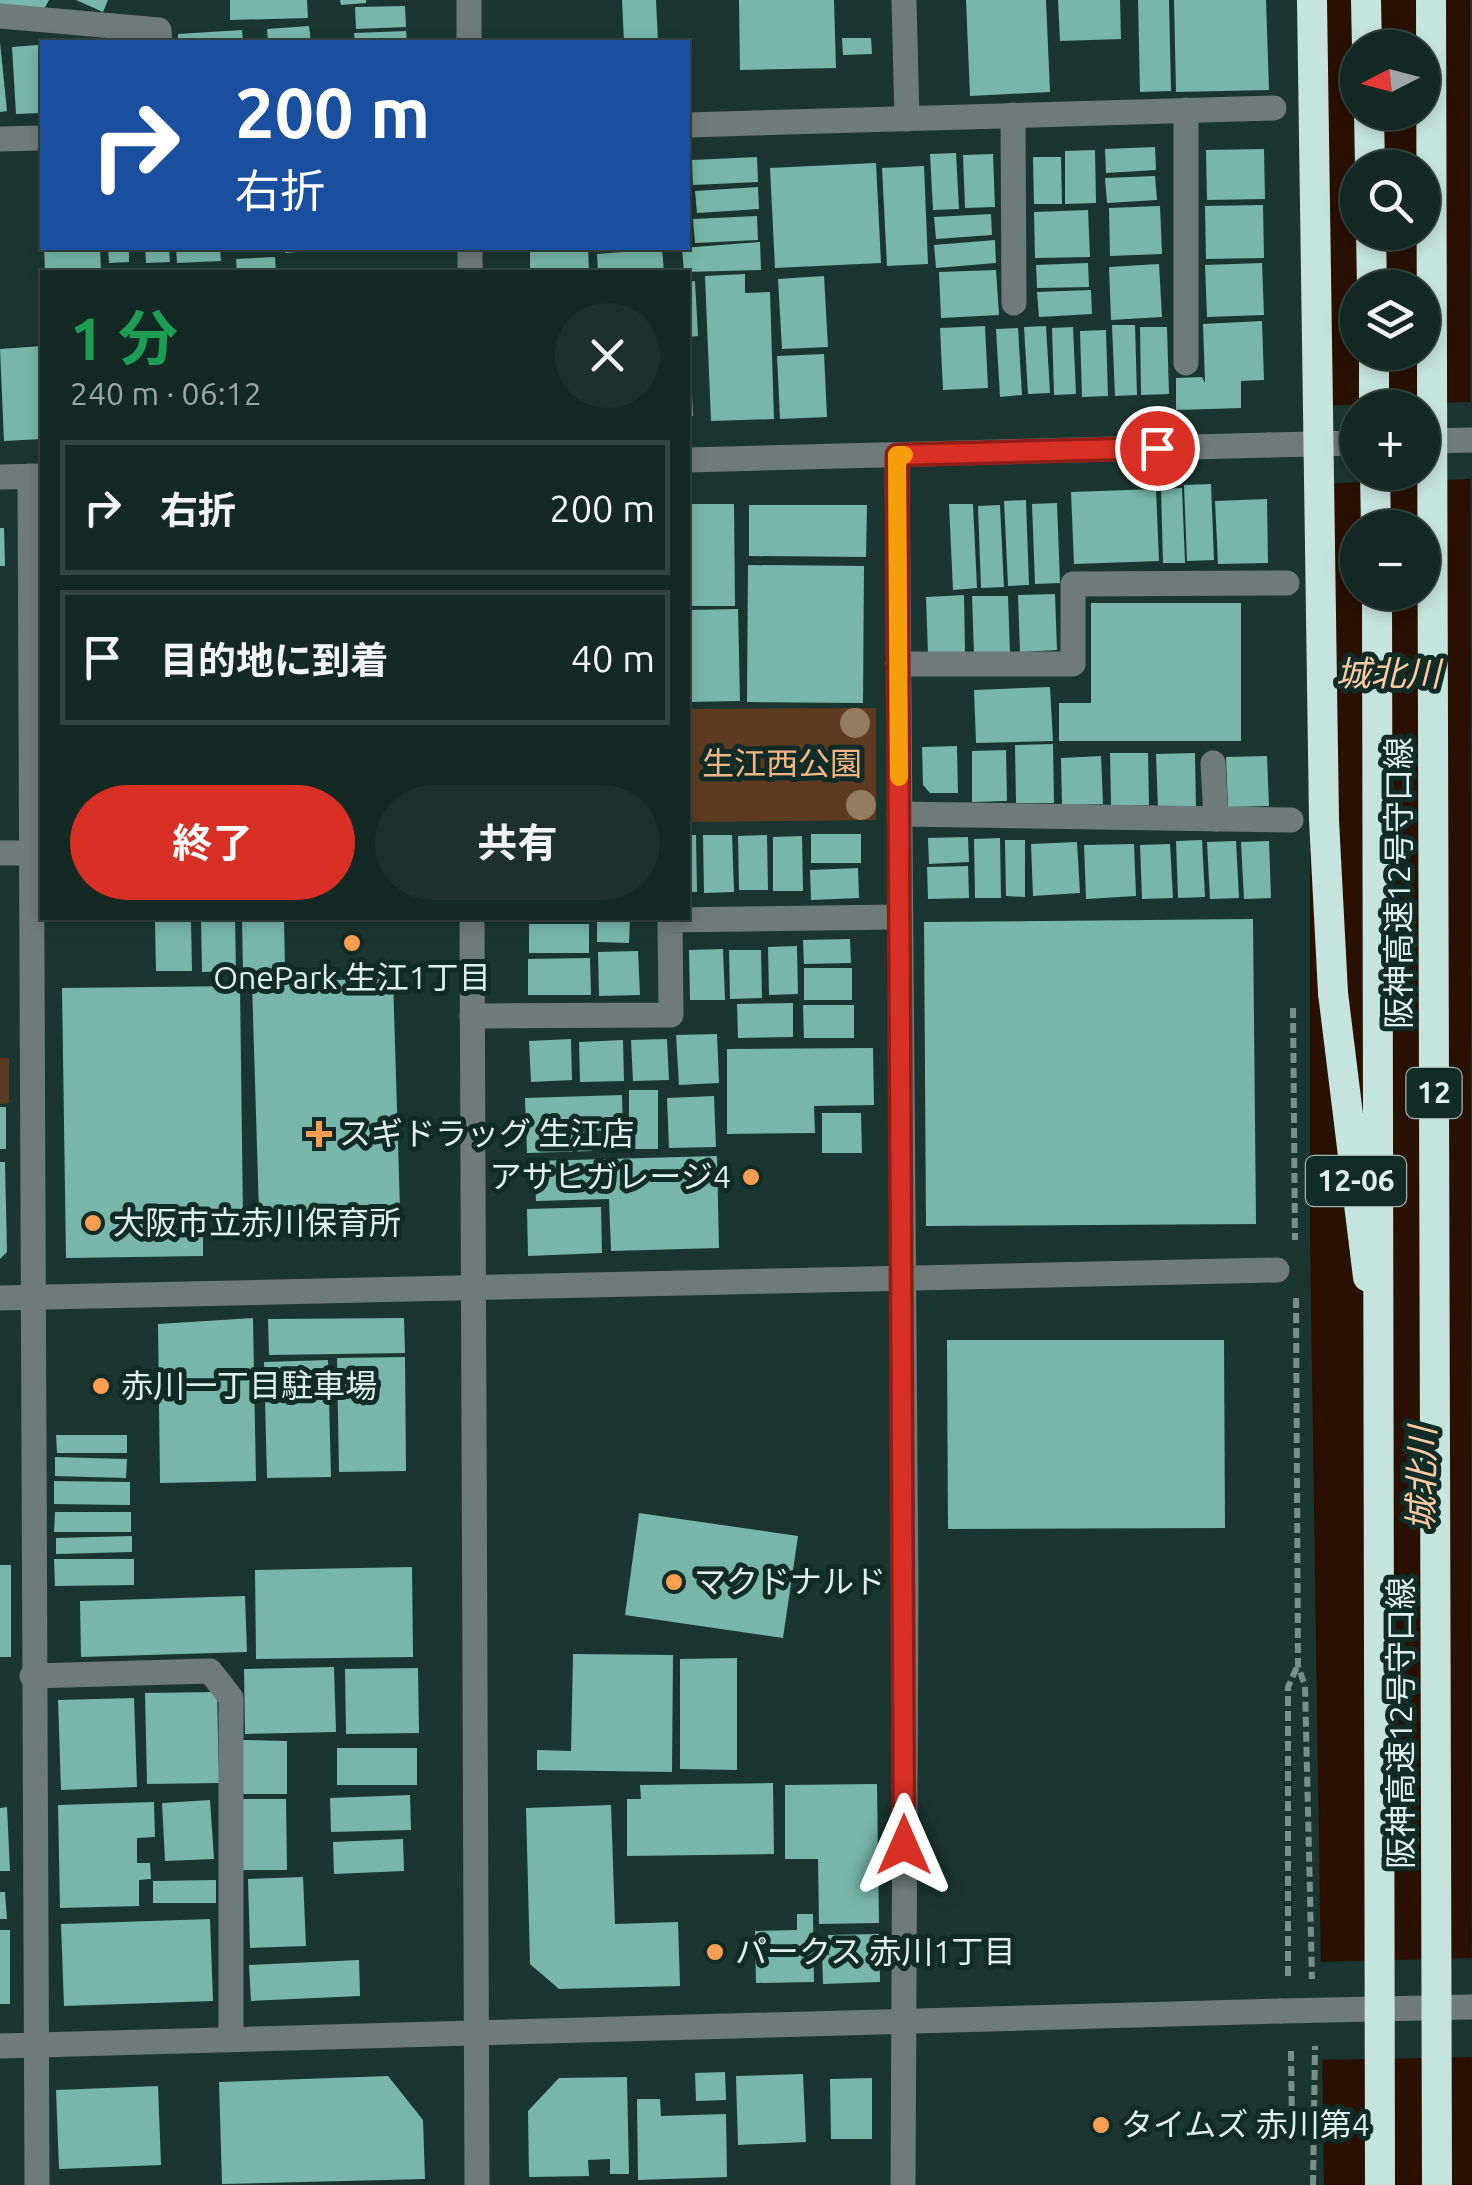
<!DOCTYPE html>
<html lang="ja">
<head>
<meta charset="utf-8">
<style>
  body { margin:0; font-family:Ubuntu,"Noto Sans JP",sans-serif; background:#1d302c; color:#f1f3f6; height:100vh; display:flex; flex-direction:column; font-size:38px; white-space:nowrap }
  * { box-sizing:border-box; margin:0 }
  p { font-size:32px; color:#9da6a6 }
  .icon { flex:none; width:55px; height:55px; fill:none; stroke:currentColor; stroke-width:2; stroke-linecap:round; stroke-linejoin:round }
  .map { position:relative; flex:1; overflow:hidden }
  .drawer { position:absolute; left:40px; top:270px; width:650px; height:650px; display:flex; flex-direction:column; background:#142824; border-radius:0px; box-shadow:0 5px 15px #0003,0 0 0 2px #334441 }
  .drawer>* { flex:none }
  .top-card { position:absolute; left:40px; top:40px; width:650px; height:210px; border-radius:0px; box-shadow:0 5px 15px #0003,0 0 0 2px #334441; background:#1a4fa0; color:#fff; overflow:hidden }
  .needle { width:65px; rotate:264deg }
  .buttons { position:absolute; left:1340px; top:30px; display:grid; gap:20px }
  .buttons a { display:grid; place-items:center; width:100px; height:100px; border-radius:50%; background:#142824; box-shadow:0 5px 15px #0003,0 0 0 2px #334441; font-size:50px }
  .pin { position:absolute; display:grid; place-items:center; width:85px; height:85px; color:#fff; margin:-42px; border:5px solid #fff; border-radius:50%; box-shadow:0 2px 10px #0007 }
  .me { position:absolute; width:110px; margin:-55px; rotate:0deg; stroke-linejoin:round; filter:drop-shadow(0 0 8px #0008) }
  .turn { display:flex; align-items:center; gap:35px; height:210px; padding:0 30px; font-size:45px }
  .turn .icon { width:130px; height:130px; stroke-width:2.5 }
  .turn b { display:block; font-size:70px; line-height:85px }
  .round { display:grid; place-items:center; flex:none; width:105px; height:105px; border-radius:52px; background:#1d302c }
  .summary { display:flex; align-items:center; justify-content:space-between; height:170px; padding:0 30px }
  h1 { font-size:60px; font-weight:700; line-height:75px; color:#1e9e55 }
  .primary-button { display:flex; gap:20px; margin-top:auto; padding:20px 30px }
  .primary-button a { flex:1; height:115px; border-radius:60px; background:#d93025; color:#fff; font-size:40px; font-weight:700; line-height:115px; text-align:center }
  .primary-button a+a { background:#1d302c; color:#f1f3f6 }
  ul { padding:0; list-style:none }
  li { display:flex; align-items:center; gap:30px; height:135px; margin:0 20px 15px; padding:0 10px; border:5px solid #334441; border-radius:0px }
  li div { flex:1 }
  li b { display:block; font-size:38px }
  li em { font-style:normal }
  .map>svg:first-child { display:block }
</style>
</head>
<body>
<div class="map">
<svg width="1472" height="2185" viewBox="0 0 1472 2185">
  <rect width="100%" height="100%" fill="#1b3630"/>
  <g fill="#5c3b21">
    <polygon points="876,708 876,820 688,822 688,709"/>
    <polygon points="0,1058 9,1058 9,1103 0,1104"/>
  </g>
  <path fill="#291000" fill-rule="evenodd" d="M1310 0H1470L1472 2185H1324L1310 1239ZM1358 48H1422V112H1358ZM1358 168H1422V232H1358ZM1358 288H1422V352H1358ZM1358 408H1422V472H1358ZM1358 528H1422V592H1358Z"/>
  <g fill="#1b3630" fill-rule="evenodd">
    <path d="M1472 402V479L1303 484V406ZM1358 408H1422V472H1358Z"/>
    <polygon points="1472,1958 1472,2057 1320,2060 1315,1962"/>
  </g>
  <g fill="#77b6a8">
    <polygon points="0,0 49,0 40,17 0,7"/>
    <polygon points="76,0 108,0 103,12"/>
    <polygon points="230,0 307,0 308,18 230,20"/>
    <polygon points="340,0 366,0 366,3 341,5"/>
    <polygon points="622,0 656,0 658,42 624,42"/>
    <polygon points="739,0 834,0 836,68 740,70"/>
    <polygon points="966,0 1046,0 1050,92 970,96"/>
    <polygon points="1058,0 1120,0 1121,39 1060,41"/>
    <polygon points="1138,0 1169,0 1171,91 1140,92"/>
    <polygon points="1174,0 1266,0 1269,90 1176,92"/>
    <polygon points="405,6 406,27 356,29 355,7"/>
    <polygon points="309,26 311,42 268,42 267,29"/>
    <polygon points="242,30 243,42 178,42 178,34"/>
    <polygon points="406,31 407,42 355,42 354,33"/>
    <polygon points="842,38 871,38 872,54 843,55"/>
    <polygon points="0,42 7,111 0,112"/>
    <polygon points="38,45 41,113 16,114 12,47"/>
    <polygon points="1155,147 1156,170 1106,173 1105,149"/>
    <polygon points="1264,149 1265,199 1207,200 1206,150"/>
    <polygon points="1095,150 1096,203 1065,204 1065,151"/>
    <polygon points="956,153 959,209 933,210 930,154"/>
    <polygon points="993,154 995,207 965,208 963,155"/>
    <polygon points="757,157 758,182 693,185 692,160"/>
    <polygon points="1033,157 1061,157 1062,204 1034,204"/>
    <polygon points="876,163 881,263 775,268 770,168"/>
    <polygon points="924,166 928,264 887,266 882,168"/>
    <polygon points="1155,176 1157,200 1107,203 1105,178"/>
    <polygon points="758,187 759,209 697,213 695,191"/>
    <polygon points="1263,205 1264,258 1206,259 1205,206"/>
    <polygon points="1160,206 1162,254 1110,256 1109,208"/>
    <polygon points="1088,210 1090,257 1035,258 1034,212"/>
    <polygon points="991,214 992,235 936,239 934,217"/>
    <polygon points="757,216 758,240 695,243 693,219"/>
    <polygon points="995,240 996,263 936,268 934,245"/>
    <polygon points="760,242 761,270 684,272 682,248"/>
    <polygon points="44,248 100,248 101,272 45,272"/>
    <polygon points="108,248 129,248 129,262 109,263"/>
    <polygon points="145,248 169,248 170,262 146,263"/>
    <polygon points="176,248 220,248 221,261 177,263"/>
    <polygon points="285,248 309,248 309,251 285,253"/>
    <polygon points="530,248 588,248 589,272 530,272"/>
    <polygon points="662,249 664,272 598,272 597,254"/>
    <polygon points="275,257 276,272 237,272 236,259"/>
    <polygon points="1088,263 1089,287 1037,288 1036,265"/>
    <polygon points="1262,263 1264,315 1207,317 1205,265"/>
    <polygon points="1159,264 1162,317 1111,320 1109,267"/>
    <polygon points="226,268 226,272 191,272 191,269"/>
    <polygon points="996,270 999,315 941,318 939,272"/>
    <polygon points="745,274 745,293 770,292 774,419 711,421 705,276"/>
    <polygon points="824,276 828,347 782,349 778,279"/>
    <polygon points="695,281 698,336 688,337 688,282"/>
    <polygon points="1091,290 1092,314 1039,317 1037,292"/>
    <polygon points="1262,321 1264,380 1241,381 1241,408 1176,410 1176,378 1202,377 1205,383 1203,324"/>
    <polygon points="1112,325 1135,325 1137,395 1115,396"/>
    <polygon points="985,326 988,388 943,390 940,328"/>
    <polygon points="1046,326 1050,393 1028,394 1024,327"/>
    <polygon points="1073,327 1076,394 1054,395 1052,328"/>
    <polygon points="1140,327 1167,327 1169,394 1141,395"/>
    <polygon points="1018,328 1022,395 1000,397 996,329"/>
    <polygon points="1106,330 1108,396 1082,397 1080,331"/>
    <polygon points="42,346 42,439 4,441 0,349"/>
    <polygon points="824,354 827,417 780,419 777,356"/>
    <polygon points="688,374 691,374 693,416 688,417"/>
    <polygon points="1211,484 1214,560 1187,561 1184,485"/>
    <polygon points="1182,488 1185,563 1163,563 1161,489"/>
    <polygon points="1156,489 1159,561 1074,564 1071,492"/>
    <polygon points="1267,499 1268,563 1218,564 1215,501"/>
    <polygon points="1026,500 1029,585 1008,586 1004,501"/>
    <polygon points="1057,503 1060,583 1035,584 1032,504"/>
    <polygon points="688,504 734,504 735,606 688,606"/>
    <polygon points="949,504 973,504 977,588 953,590"/>
    <polygon points="749,505 867,505 866,557 749,556"/>
    <polygon points="1000,505 1004,587 981,588 978,506"/>
    <polygon points="0,528 4,528 5,566 0,566"/>
    <polygon points="748,565 864,566 863,703 747,702"/>
    <polygon points="1055,594 1057,650 1020,652 1018,595"/>
    <polygon points="964,595 965,653 928,654 926,597"/>
    <polygon points="972,596 1008,596 1010,653 974,655"/>
    <polygon points="1091,603 1241,603 1241,741 1059,741 1059,703 1091,703"/>
    <polygon points="738,609 740,701 688,702 688,610"/>
    <polygon points="1050,687 1053,741 976,743 974,690"/>
    <polygon points="1053,744 1054,803 1016,803 1015,745"/>
    <polygon points="957,746 958,793 930,793 923,785 922,747"/>
    <polygon points="1006,750 1007,801 972,802 972,751"/>
    <polygon points="1110,753 1148,753 1149,805 1111,805"/>
    <polygon points="1195,753 1196,808 1158,809 1156,754"/>
    <polygon points="1101,756 1103,804 1062,805 1061,758"/>
    <polygon points="1267,756 1269,806 1228,807 1226,757"/>
    <rect x="811" y="834" width="50" height="29"/>
    <polygon points="688,835 696,835 697,892 688,892"/>
    <polygon points="703,835 732,835 734,892 704,893"/>
    <polygon points="767,835 768,890 739,890 738,836"/>
    <polygon points="802,836 803,891 773,891 773,837"/>
    <polygon points="968,837 969,862 929,864 928,838"/>
    <polygon points="1000,838 1001,898 975,898 974,839"/>
    <polygon points="1005,840 1025,840 1025,897 1006,896"/>
    <polygon points="1202,840 1205,897 1178,898 1176,841"/>
    <polygon points="1236,841 1239,898 1210,899 1207,842"/>
    <polygon points="1269,841 1271,898 1244,899 1241,842"/>
    <polygon points="1077,842 1080,893 1033,896 1031,844"/>
    <polygon points="1134,844 1136,896 1086,899 1084,845"/>
    <polygon points="1170,844 1173,898 1142,899 1140,845"/>
    <polygon points="968,866 969,898 928,899 927,867"/>
    <polygon points="858,868 859,898 811,900 810,870"/>
    <polygon points="235,918 236,971 202,972 201,919"/>
    <polygon points="242,918 284,918 285,972 243,973"/>
    <polygon points="597,918 630,918 629,943 597,942"/>
    <polygon points="1253,919 1256,1224 926,1226 924,922"/>
    <polygon points="191,921 192,971 156,971 155,922"/>
    <rect x="529" y="924" width="60" height="29"/>
    <polygon points="850,939 851,963 804,964 803,940"/>
    <polygon points="797,946 798,994 769,995 768,947"/>
    <polygon points="723,949 725,1000 690,1000 689,950"/>
    <polygon points="729,950 761,950 762,998 730,999"/>
    <polygon points="638,951 640,995 599,996 598,952"/>
    <polygon points="590,958 591,995 528,995 528,959"/>
    <rect x="804" y="968" width="48" height="32"/>
    <polygon points="393,978 400,1209 259,1213 252,983"/>
    <polygon points="240,986 243,1220 203,1220 203,1256 66,1258 62,988"/>
    <polygon points="793,1003 793,1037 738,1038 737,1004"/>
    <polygon points="803,1005 854,1005 854,1038 804,1038"/>
    <polygon points="717,1034 719,1083 679,1085 676,1035"/>
    <polygon points="571,1039 572,1080 531,1082 529,1041"/>
    <polygon points="667,1039 669,1080 633,1081 631,1040"/>
    <polygon points="623,1040 624,1081 580,1082 579,1042"/>
    <polygon points="873,1048 874,1105 814,1106 815,1133 727,1134 727,1049"/>
    <rect x="629" y="1090" width="29" height="59"/>
    <polygon points="622,1095 623,1130 591,1131 592,1151 527,1153 525,1098"/>
    <polygon points="714,1096 716,1147 669,1148 667,1098"/>
    <rect x="0" y="1107" width="6" height="42"/>
    <polygon points="822,1113 861,1113 862,1153 822,1153"/>
    <polygon points="717,1156 719,1248 611,1251 609,1199 536,1201 534,1161"/>
    <polygon points="0,1162 5,1162 7,1252 0,1259"/>
    <polygon points="601,1207 602,1253 528,1256 527,1209"/>
    <polygon points="253,1318 256,1481 160,1483 158,1324"/>
    <polygon points="404,1318 405,1353 269,1355 268,1319"/>
    <polygon points="947,1340 1224,1340 1225,1528 948,1529"/>
    <polygon points="405,1357 406,1471 339,1472 337,1358"/>
    <polygon points="328,1360 331,1477 267,1478 264,1362"/>
    <polygon points="56,1435 127,1435 127,1453 57,1453"/>
    <polygon points="55,1457 127,1459 126,1478 55,1476"/>
    <polygon points="54,1481 130,1482 130,1505 54,1504"/>
    <polygon points="55,1512 131,1512 131,1532 54,1532"/>
    <polygon points="639,1513 798,1536 783,1638 625,1615"/>
    <polygon points="132,1536 132,1552 56,1554 56,1538"/>
    <polygon points="54,1559 134,1559 134,1585 55,1586"/>
    <rect x="0" y="1565" width="11" height="92"/>
    <polygon points="412,1567 413,1657 256,1659 255,1570"/>
    <polygon points="245,1596 247,1652 81,1657 80,1601"/>
    <polygon points="573,1654 673,1655 672,1772 537,1770 537,1750 571,1751"/>
    <polygon points="737,1658 737,1770 680,1769 680,1659"/>
    <polygon points="334,1667 336,1732 245,1734 244,1669"/>
    <polygon points="418,1668 419,1733 346,1734 345,1669"/>
    <polygon points="217,1692 219,1783 147,1784 145,1693"/>
    <polygon points="134,1698 137,1787 61,1790 58,1700"/>
    <polygon points="243,1740 287,1741 287,1794 243,1794"/>
    <rect x="337" y="1748" width="80" height="37"/>
    <polygon points="773,1783 774,1854 627,1856 627,1799 641,1799 640,1785"/>
    <polygon points="877,1784 879,1923 819,1924 818,1859 785,1859 785,1785"/>
    <polygon points="410,1795 411,1830 331,1832 330,1798"/>
    <polygon points="241,1799 286,1799 287,1870 241,1870"/>
    <polygon points="210,1800 214,1859 165,1861 162,1803"/>
    <polygon points="154,1802 155,1837 137,1838 137,1863 150,1863 151,1879 139,1880 139,1906 60,1908 58,1805"/>
    <polygon points="611,1805 615,1924 678,1922 680,1986 559,1989 530,1964 526,1808"/>
    <polygon points="7,1807 10,1871 0,1871 0,1808"/>
    <polygon points="403,1839 404,1871 334,1874 333,1842"/>
    <polygon points="303,1877 306,1946 250,1948 248,1879"/>
    <polygon points="216,1880 216,1903 153,1903 153,1881"/>
    <polygon points="0,1892 5,1892 7,1919 0,1919"/>
    <polygon points="797,1914 813,1914 814,1982 756,1983 755,1931 797,1930"/>
    <polygon points="210,1919 213,2001 64,2006 61,1924"/>
    <rect x="0" y="1930" width="10" height="74"/>
    <polygon points="879,1934 880,1982 823,1984 822,1955 829,1955 828,1935"/>
    <polygon points="359,1960 360,1996 251,2001 249,1965"/>
    <polygon points="725,2072 726,2100 696,2101 695,2073"/>
    <polygon points="803,2074 806,2142 738,2145 736,2076"/>
    <polygon points="388,2076 423,2120 425,2179 222,2184 219,2082"/>
    <polygon points="627,2077 629,2174 610,2174 610,2159 588,2160 589,2176 529,2177 528,2111 559,2078"/>
    <polygon points="872,2078 872,2139 831,2139 830,2079"/>
    <polygon points="158,2086 161,2165 59,2169 56,2090"/>
    <polygon points="637,2099 660,2099 661,2116 726,2114 727,2177 638,2180"/>
  </g>
  <g fill="none" stroke-linecap="round" stroke-linejoin="round">
    <g stroke="#798f8a" stroke-width="6" stroke-dasharray="10 5" stroke-linecap="butt">
      <polyline points="1293,1008 1295,1240"/>
      <polyline points="1296,1298 1298,1666 1305,1686 1312,1979"/>
      <polyline points="1288,1976 1288,1687 1297,1667"/>
      <polyline points="1291,2051 1292,2130 1313,2136"/>
      <polyline points="1313,2185 1315,2046"/>
    </g>
    <g stroke="#6f7b78" stroke-width="25">
      <polyline points="469,0 469,42"/>
      <polyline points="904,0 907,119"/>
      <polyline points="0,16 159,30 160,42"/>
      <polyline points="1013,115 1014,303"/>
      <polyline points="688,125 1274,108"/>
      <polyline points="0,139 42,138"/>
      <polyline points="470,248 470,272"/>
      <polyline points="1186,363 1186,110"/>
      <polyline points="1422,441 1472,440"/>
      <polyline points="897,455 906,1587 903,2185"/>
      <polyline points="688,460 1269,445"/>
      <polyline points="30,476 37,2185"/>
      <polyline points="0,477 42,476"/>
      <polyline points="898,664 1073,664 1073,584 1287,583"/>
      <polyline points="1213,763 1216,819"/>
      <polyline points="899,814 1291,820"/>
      <polyline points="0,853 32,853"/>
      <polyline points="472,918 477,2185"/>
      <polyline points="472,1016 671,1015 670,920 898,917"/>
      <polyline points="0,1298 1277,1270"/>
      <polyline points="32,1676 210,1671 231,1698 231,2039"/>
      <polyline points="0,2046 1281,2011"/>
    </g>
    <g stroke="#c5e4dd" stroke-width="30">
      <polyline points="1366,0 1367,48"/>
      <polyline points="1369,112 1370,168"/>
      <polyline points="1371,232 1372,288"/>
      <polyline points="1374,352 1374,408"/>
      <polyline points="1375,472 1376,528"/>
      <polyline points="1333,993 1368,1277"/>
    </g>
    <g stroke="#6f7b78" stroke-width="25">
      <polyline points="1269,445 1358,443"/>
      <polyline points="1281,2011 1472,2007"/>
    </g>
    <g stroke="#c5e4dd" stroke-width="30">
      <polyline points="1312,0 1324,820 1333,993"/>
      <polyline points="1431,0 1437,2185"/>
      <polyline points="1377,592 1380,2185"/>
    </g>
  </g>
  <g fill="#937c5f">
    <circle cx="855" cy="723" r="15"/>
    <circle cx="861" cy="805" r="15"/>
  </g>
  <g fill="none" stroke-linecap="round" stroke-linejoin="round">
    <defs>
      <polyline id="route" points="904,1845 897,455 1157,448"/>
    </defs>
    <use href="#route" stroke="#8d1f18" stroke-width="25"/>
    <use href="#route" stroke="#d93025" stroke-width="18"/>
    <polyline stroke="#f59e0b" stroke-width="18" points="899,777 897,455 904,455"/>
  </g>
  <g fill="#fb9e51" stroke="#112c26" stroke-width="4">
    <circle cx="352" cy="943" r="10"/>
    <path d="M314 1119h10v10h10v10h-10v10h-10v-10h-10v-10h10z"/>
    <circle cx="751" cy="1177" r="10"/>
    <circle cx="93" cy="1223" r="10"/>
    <circle cx="101" cy="1386" r="10"/>
    <circle cx="674" cy="1582" r="10"/>
    <circle cx="715" cy="1952" r="10"/>
    <circle cx="1101" cy="2125" r="10"/>
  </g>
  <g text-anchor="middle" stroke-width="10" stroke-linejoin="round" paint-order="stroke">
    <g fill="#112c26" stroke="#a2b5b1" stroke-width="2.5">
      <rect x="1406.5" y="1068" width="55" height="50" rx="8"/>
      <rect x="1306" y="1156" width="100" height="50" rx="8"/>
    </g>
    <g font-size="30" font-weight="bold" fill="#e0f0ec">
      <text x="1434" y="1103">12</text>
      <text x="1356" y="1191">12-06</text>
    </g>
    <g font-size="32" fill="#f5b585" stroke="#112c26">
      <text x="782" y="775">生江西公園</text>
    </g>
    <g font-size="32" fill="#e0f0ec" stroke="#112c26">
      <text transform="translate(1399 883) rotate(-90)" y="11">阪神高速12号守口線</text>
      <text transform="translate(1401 1723) rotate(-90)" y="11">阪神高速12号守口線</text>
    </g>
    <g font-size="32" fill="#e0f0ec" stroke="#112c26" text-anchor="start">
      <text x="352" y="989" text-anchor="middle">OnePark 生江1丁目</text>
      <text x="339" y="1145">スギドラッグ 生江店</text>
      <text x="731" y="1188" text-anchor="end">アサヒガレージ4</text>
      <text x="113" y="1234">大阪市立赤川保育所</text>
      <text x="121" y="1397">赤川一丁目駐車場</text>
      <text x="694" y="1593">マクドナルド</text>
      <text x="735" y="1963">パークス 赤川1丁目</text>
      <text x="1121" y="2136">タイムズ 赤川第4</text>
    </g>
    <g font-size="35" font-style="italic" fill="#fecaa4" stroke="#112c26">
      <text x="1388" y="686">城北川</text>
      <text transform="translate(1422 1479) rotate(-89)" y="12">城北川</text>
    </g>
  </g>
</svg>
<div class="buttons">
<a><svg class="needle" viewBox="-14 -14 28 28"><path d="M0-13l5 13h-10z" fill="#e53935"/><path d="M0 13l5-13h-10z" fill="#9da6a6"/></svg></a>
<a><svg class="icon" aria-label="search" viewBox="0 0 24 24"><circle cx="10" cy="10" r="6"/><path d="M15 15l6 6"/></svg></a>
<a><svg class="icon" aria-label="layers" viewBox="0 0 24 24"><path d="M12 4l9 5-9 5-9-5zM3 14l9 5 9-5"/></svg></a>
<a>+</a>
<a>−</a>
</div>
<div class="pin" style="left:1157px;top:448px;background:#d93025"><svg class="icon" aria-label="arrive" viewBox="0 0 24 24"><path d="M6 21V4h12l-3 4 3 4H6"/></svg></div>
<svg class="me" style="left:904px;top:1845px" viewBox="-20 -20 40 40"><path d="M0-17L14 15 0 8-14 15z" fill="#d93025" stroke="#fff" stroke-width="4"/></svg>
<div class="top-card">
<div class="turn"><svg class="icon" aria-label="right" viewBox="0 0 24 24"><path d="M7 20v-9h11M14 6l5 5-5 5"/></svg><div><b>200 m</b>右折</div></div>
</div>
<section class="drawer">
<div class="summary"><div><h1>1 分</h1><p>240 m · 06:12</p></div><a class="round"><svg class="icon" aria-label="close" viewBox="0 0 24 24"><path d="M6 6l12 12M18 6L6 18"/></svg></a></div>
<ul>
<li><svg class="icon" aria-label="right" viewBox="0 0 24 24"><path d="M7 20v-9h11M14 6l5 5-5 5"/></svg><div><b>右折</b></div><em>200 m</em></li>
<li><svg class="icon" aria-label="arrive" viewBox="0 0 24 24"><path d="M6 21V4h12l-3 4 3 4H6"/></svg><div><b>目的地に到着</b></div><em>40 m</em></li>
</ul>
<div class="primary-button"><a>終了</a><a>共有</a></div>
</section>
</div>
</body>
</html>
